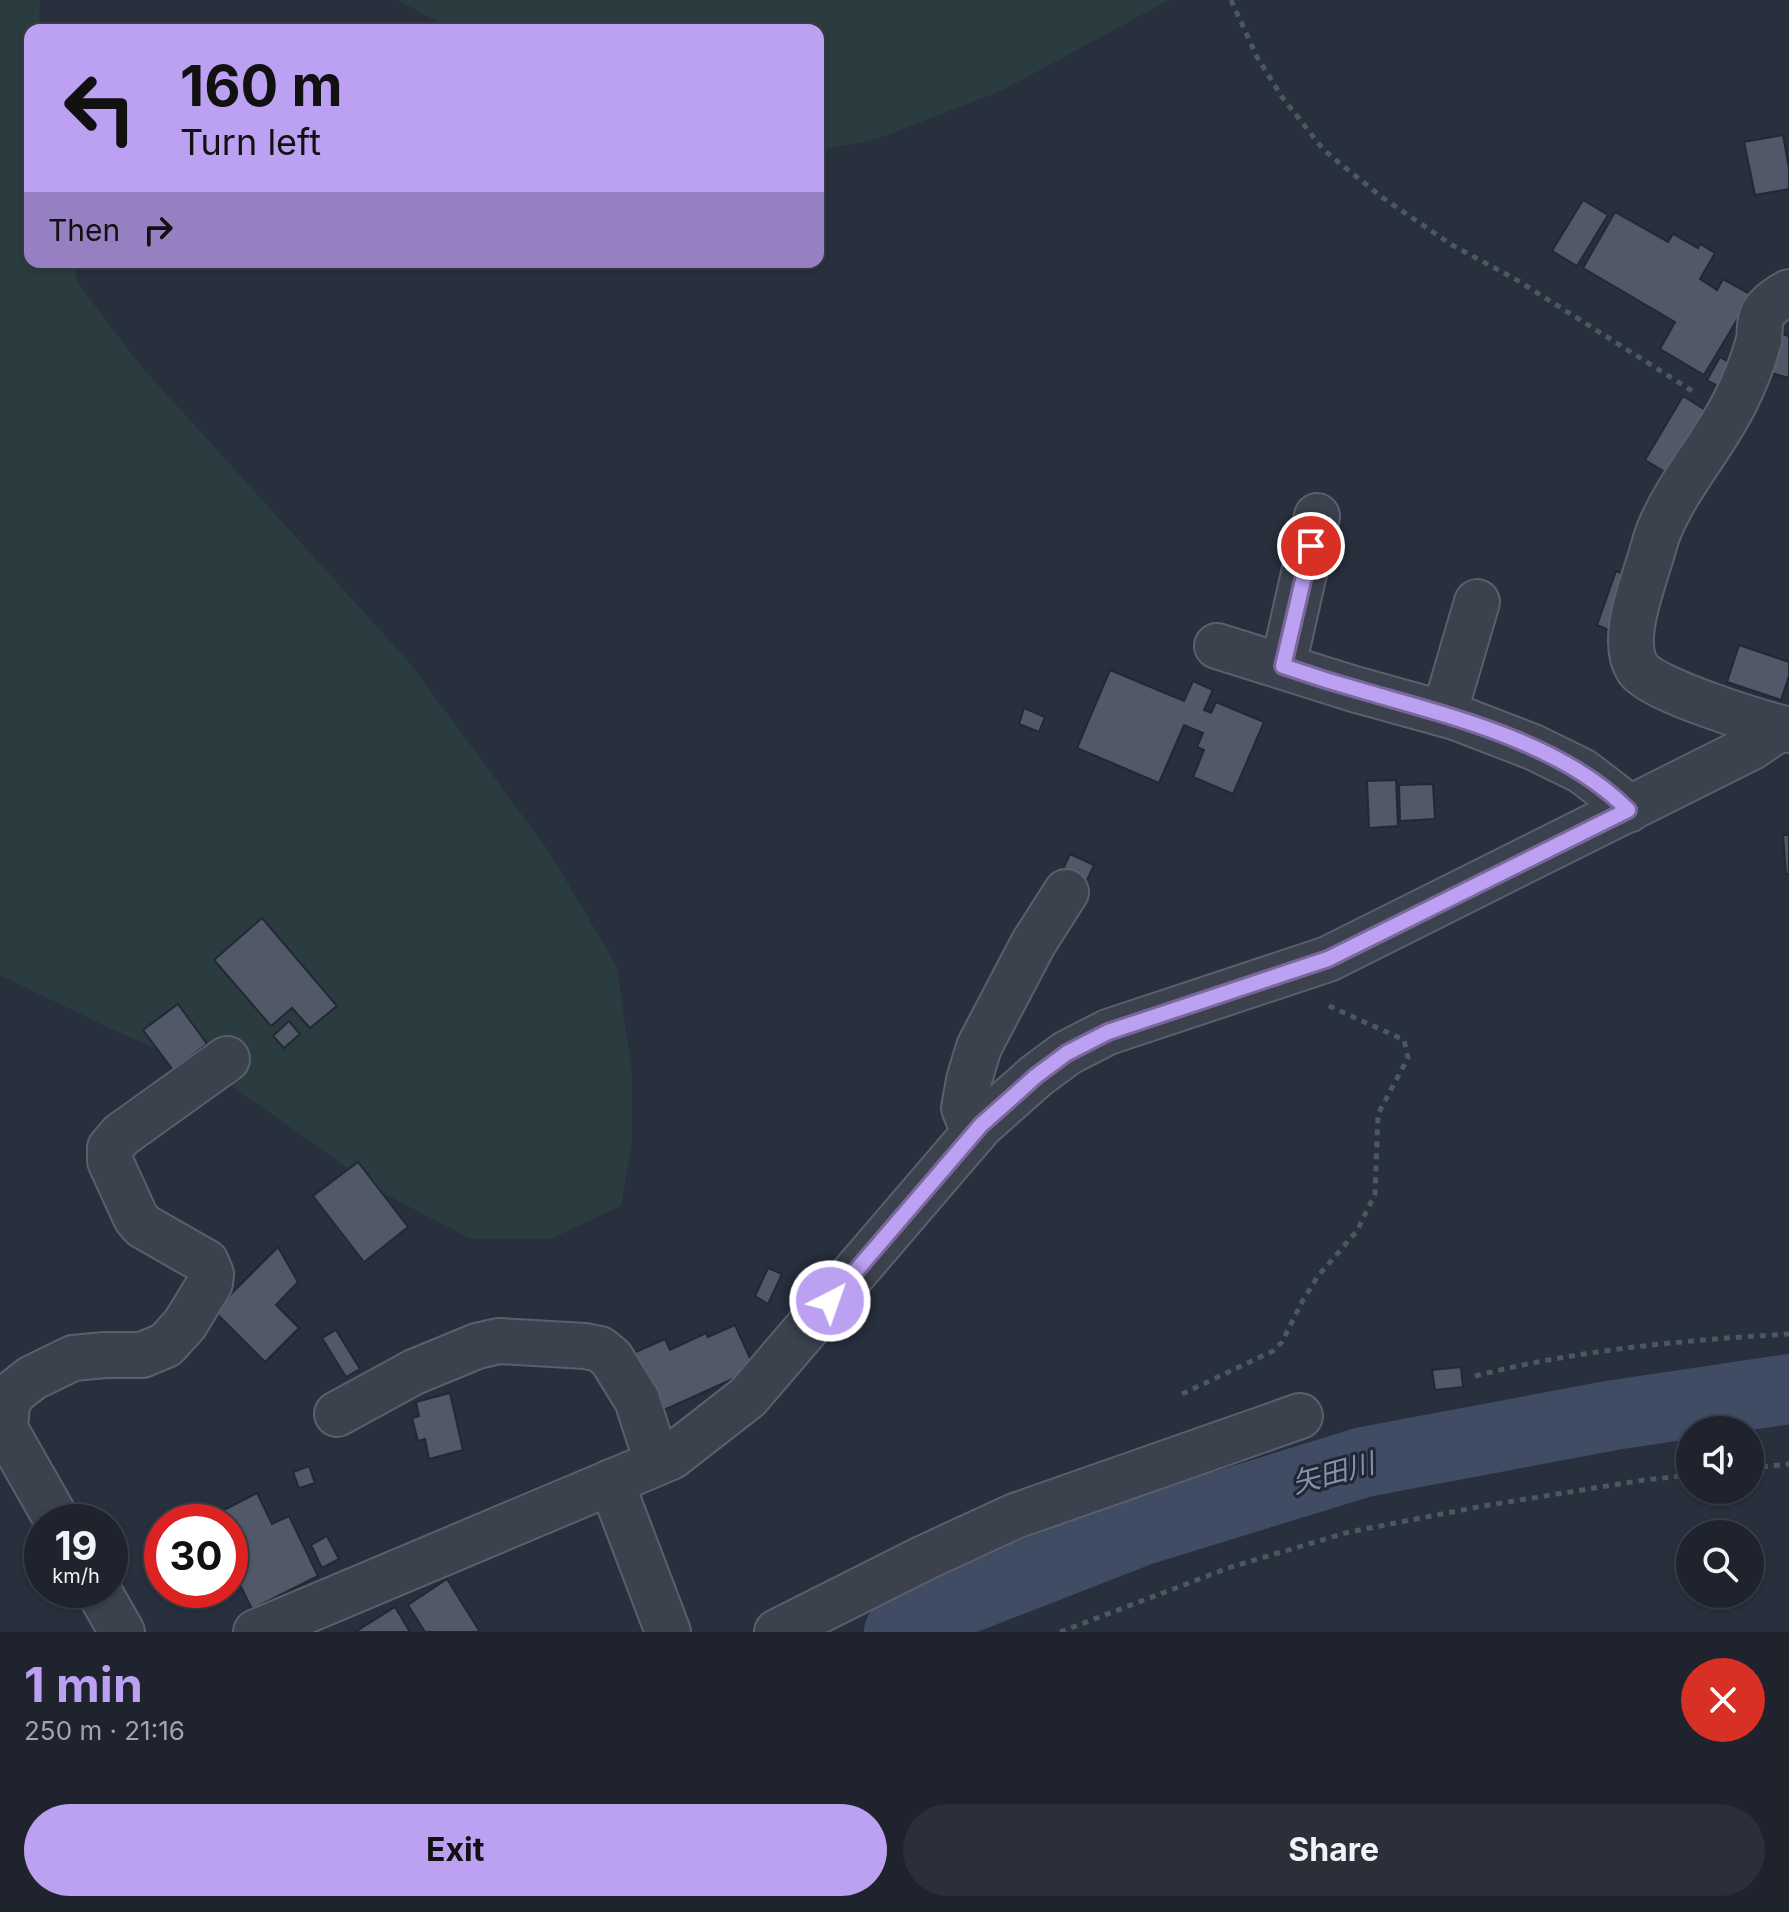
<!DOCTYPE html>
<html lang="en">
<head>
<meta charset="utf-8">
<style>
  body { margin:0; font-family:Inter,"Noto Sans JP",sans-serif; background:#2b2f3a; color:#f1f3f6; height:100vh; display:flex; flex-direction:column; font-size:30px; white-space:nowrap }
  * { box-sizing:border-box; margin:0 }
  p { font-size:26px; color:#a1a4aa }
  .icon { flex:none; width:44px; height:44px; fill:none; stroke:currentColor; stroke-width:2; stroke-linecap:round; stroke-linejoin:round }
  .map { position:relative; height:1632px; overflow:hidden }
  .side { display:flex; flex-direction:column; background:#1e232e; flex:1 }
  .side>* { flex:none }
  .hud { position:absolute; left:24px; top:24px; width:800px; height:244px; border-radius:16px; box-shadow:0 2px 6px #0004,0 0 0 2px #3c404a; background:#bca0f2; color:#111; overflow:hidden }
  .fabs { position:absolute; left:1676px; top:1416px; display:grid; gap:16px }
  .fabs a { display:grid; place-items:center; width:88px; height:88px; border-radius:50%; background:#1e232e; box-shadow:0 2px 6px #0004,0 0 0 2px #3c404a; font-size:40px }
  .speed { position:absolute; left:24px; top:1504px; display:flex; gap:16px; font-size:40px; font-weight:700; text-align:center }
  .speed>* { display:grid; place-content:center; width:104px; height:104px; border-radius:50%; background:#1e232e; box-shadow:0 2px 6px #0004,0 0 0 2px #3c404a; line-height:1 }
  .speed small { font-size:20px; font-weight:400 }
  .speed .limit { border:12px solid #d22; background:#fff; color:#111 }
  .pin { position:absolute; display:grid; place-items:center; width:68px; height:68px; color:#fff; margin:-34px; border:4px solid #fff; border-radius:50%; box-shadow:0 2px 8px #0007 }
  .me { position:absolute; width:88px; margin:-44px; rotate:41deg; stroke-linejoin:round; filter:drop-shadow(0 0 6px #0008) }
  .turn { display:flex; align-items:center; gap:28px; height:168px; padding:0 24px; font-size:36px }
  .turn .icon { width:104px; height:104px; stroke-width:2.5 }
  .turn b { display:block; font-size:56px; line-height:68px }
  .then { display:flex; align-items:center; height:76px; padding:0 24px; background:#0003; gap:16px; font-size:30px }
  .round { display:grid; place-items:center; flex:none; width:84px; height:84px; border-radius:42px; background:#2b2f3a }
  .overview { display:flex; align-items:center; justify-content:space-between; height:136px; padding:0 24px }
  h1 { font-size:48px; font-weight:700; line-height:60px; color:#bca0f2 }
  .action { display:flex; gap:16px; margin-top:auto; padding:16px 24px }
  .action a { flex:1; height:92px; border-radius:48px; background:#bca0f2; color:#111; font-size:32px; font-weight:700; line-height:92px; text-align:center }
  .action a+a { background:#2b2f3a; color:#f1f3f6 }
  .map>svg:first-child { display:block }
</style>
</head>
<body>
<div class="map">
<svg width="1789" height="1632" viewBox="0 0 1789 1632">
  <rect width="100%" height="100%" fill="#282f3d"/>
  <g fill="#2a3c3f">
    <polygon points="0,0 40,0 39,30 30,30 30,262 73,262 79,285 140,365 409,662 548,850 617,966 632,1073 632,1144 621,1206 550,1239 471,1239 383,1193 216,1075 111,1029 0,975"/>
    <polygon points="397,0 1169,0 1001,91 877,139 818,151 818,30 453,30"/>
  </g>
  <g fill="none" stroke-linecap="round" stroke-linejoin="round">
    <polyline stroke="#3f4c64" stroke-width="70" points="899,1632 950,1605 1143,1530 1364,1462 1614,1415 1789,1389"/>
  </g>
  <g fill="#515868" stroke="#222834" stroke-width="2">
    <polygon points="1783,135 1789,168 1789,189 1755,195 1744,142"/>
    <polygon points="1583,200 1608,215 1577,266 1552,251"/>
    <polygon points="1615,212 1668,242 1673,234 1698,248 1700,244 1715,253 1700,279 1717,290 1723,279 1752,295 1704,375 1660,349 1675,322 1583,268"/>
    <polygon points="1775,332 1789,336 1789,378 1768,372"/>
    <polygon points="1720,357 1734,365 1721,388 1707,380"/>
    <polygon points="1683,396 1710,413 1672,476 1645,460"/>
    <polygon points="1616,571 1631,577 1611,631 1597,625"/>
    <polygon points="1739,645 1789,662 1789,676 1781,700 1727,682"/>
    <polygon points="1110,670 1184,701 1193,681 1213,690 1204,710 1211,713 1216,702 1264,722 1233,794 1193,777 1204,750 1197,747 1203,733 1184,725 1159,783 1077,748"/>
    <polygon points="1024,708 1045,717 1039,732 1019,724"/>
    <polygon points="1396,780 1398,826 1369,828 1367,781"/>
    <polygon points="1433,784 1435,819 1400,821 1399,785"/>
    <polygon points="1783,835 1789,835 1789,874 1786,874"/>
    <polygon points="1070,854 1094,865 1083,889 1059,878"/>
    <polygon points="262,918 337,1006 310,1028 292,1008 271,1026 214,960"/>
    <polygon points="178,1004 207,1044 173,1070 143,1030"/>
    <polygon points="289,1021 300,1034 284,1048 273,1036"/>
    <polygon points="358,1162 408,1227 364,1262 313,1196"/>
    <polygon points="278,1247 298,1282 276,1305 299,1328 265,1362 214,1311"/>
    <polygon points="768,1268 782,1274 768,1304 755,1296"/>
    <polygon points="735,1325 755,1369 664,1410 655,1388 629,1355 665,1339 670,1350 706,1333 708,1337"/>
    <polygon points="336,1330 360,1369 346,1377 322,1338"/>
    <polygon points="1461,1367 1463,1387 1435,1390 1432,1370"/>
    <polygon points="450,1393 463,1450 429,1459 425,1439 418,1441 412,1418 419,1416 416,1402"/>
    <polygon points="309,1466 315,1483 299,1488 293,1472"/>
    <polygon points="257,1493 272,1524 289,1516 318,1576 252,1609 230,1565 230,1557 234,1555 230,1546 230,1522 218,1522 214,1515"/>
    <polygon points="327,1536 339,1559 322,1568 311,1545"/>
    <polygon points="447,1579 480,1632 425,1632 408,1605"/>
    <polygon points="395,1607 410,1632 355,1632"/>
  </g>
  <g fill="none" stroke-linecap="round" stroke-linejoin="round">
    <defs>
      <g id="minor">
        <path d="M1789 292C1780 297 1766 306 1762 316 1759 322 1760 333 1759 340 1753 362 1745 382 1735 402 1713 446 1679 483 1660 528 1655 539 1653 551 1649 562 1641 590 1620 642 1638 669 1652 690 1761 723 1789 730"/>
        <polyline points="1217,646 1354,689 1455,717 1533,747 1582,771 1616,797 1628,810"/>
        <polyline points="1283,666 1317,516"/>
        <polyline points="1444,714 1477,602"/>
        <polyline points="974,1133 964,1108 969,1080 979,1047 1033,944 1066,892"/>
        <polyline points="337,1414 414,1372 477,1346 499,1341 585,1346 600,1349 611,1358 637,1400 657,1462"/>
        <polyline points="611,1482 668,1632"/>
        <polyline points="58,1522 5,1429 7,1404 14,1392 32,1378 73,1358 105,1355 142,1355 166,1345 185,1324 210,1283 211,1274 206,1262 143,1226 136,1218 110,1161 110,1148 121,1135 227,1059"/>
        <polyline points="98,1590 122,1632"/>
        <polyline points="256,1632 671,1457 748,1397 981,1125 1036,1076 1067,1053 1108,1032 1328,959 1752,747 1780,728"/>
        <polyline points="777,1632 924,1558 1015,1516 1300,1416"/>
      </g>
    </defs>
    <use href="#minor" stroke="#595f6b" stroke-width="48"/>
    <g stroke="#49595d" stroke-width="5" stroke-dasharray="6 6" stroke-linecap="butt">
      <polyline points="1231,0 1257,57 1282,97 1323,149 1338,162 1383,198 1452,245 1517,280 1694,392"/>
      <path d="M1475 1376C1577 1350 1684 1340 1789 1334"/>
      <polyline points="1182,1394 1273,1351 1282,1342 1303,1300 1318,1276 1357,1231 1375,1194 1378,1114 1408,1058 1404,1040 1325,1004"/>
      <polyline points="1750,1468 1789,1464"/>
      <polyline points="1060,1632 1231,1567 1349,1532 1483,1506 1644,1480 1690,1475"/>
    </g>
    <use href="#minor" stroke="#3b414d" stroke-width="44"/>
  </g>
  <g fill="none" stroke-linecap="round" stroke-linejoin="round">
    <defs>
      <path id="route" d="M830 1301 981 1125 1036 1076 1067 1053 1108 1032 1328 959 1628 810C1563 744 1457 718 1370 693 1341 685 1312 676 1283 666L1311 546"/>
    </defs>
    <use href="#route" stroke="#7a689d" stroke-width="20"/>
    <use href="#route" stroke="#bca0f2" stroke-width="14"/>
  </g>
  <g text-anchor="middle" stroke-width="6" stroke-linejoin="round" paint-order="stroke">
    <g font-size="28" font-style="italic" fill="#8291ac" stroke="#202632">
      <text transform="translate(1333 1473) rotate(-15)" y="10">矢田川</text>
    </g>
  </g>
</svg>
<div class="fabs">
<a><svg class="icon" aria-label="sound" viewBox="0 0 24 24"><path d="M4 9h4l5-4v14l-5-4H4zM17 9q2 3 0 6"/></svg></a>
<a><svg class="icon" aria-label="search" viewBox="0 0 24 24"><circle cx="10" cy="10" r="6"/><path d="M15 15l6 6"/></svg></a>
</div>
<div class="speed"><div>19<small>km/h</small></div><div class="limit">30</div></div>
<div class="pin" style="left:1311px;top:546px;background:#d93025"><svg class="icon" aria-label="arrive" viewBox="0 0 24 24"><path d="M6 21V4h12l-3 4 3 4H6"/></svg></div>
<svg class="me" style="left:830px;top:1301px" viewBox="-20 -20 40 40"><circle r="17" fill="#bca0f2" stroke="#fff" stroke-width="3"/><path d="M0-11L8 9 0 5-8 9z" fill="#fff"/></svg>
<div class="hud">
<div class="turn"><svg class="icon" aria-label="left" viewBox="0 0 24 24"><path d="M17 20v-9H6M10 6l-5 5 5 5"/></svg><div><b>160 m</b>Turn left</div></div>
<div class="then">Then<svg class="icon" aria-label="right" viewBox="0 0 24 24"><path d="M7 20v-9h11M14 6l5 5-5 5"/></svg></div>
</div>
</div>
<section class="side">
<div class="overview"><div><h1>1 min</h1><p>250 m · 21:16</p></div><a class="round" style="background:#d93025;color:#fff"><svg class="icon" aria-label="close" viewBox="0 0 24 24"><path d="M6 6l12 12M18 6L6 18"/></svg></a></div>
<div class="action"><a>Exit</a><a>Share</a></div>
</section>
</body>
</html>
